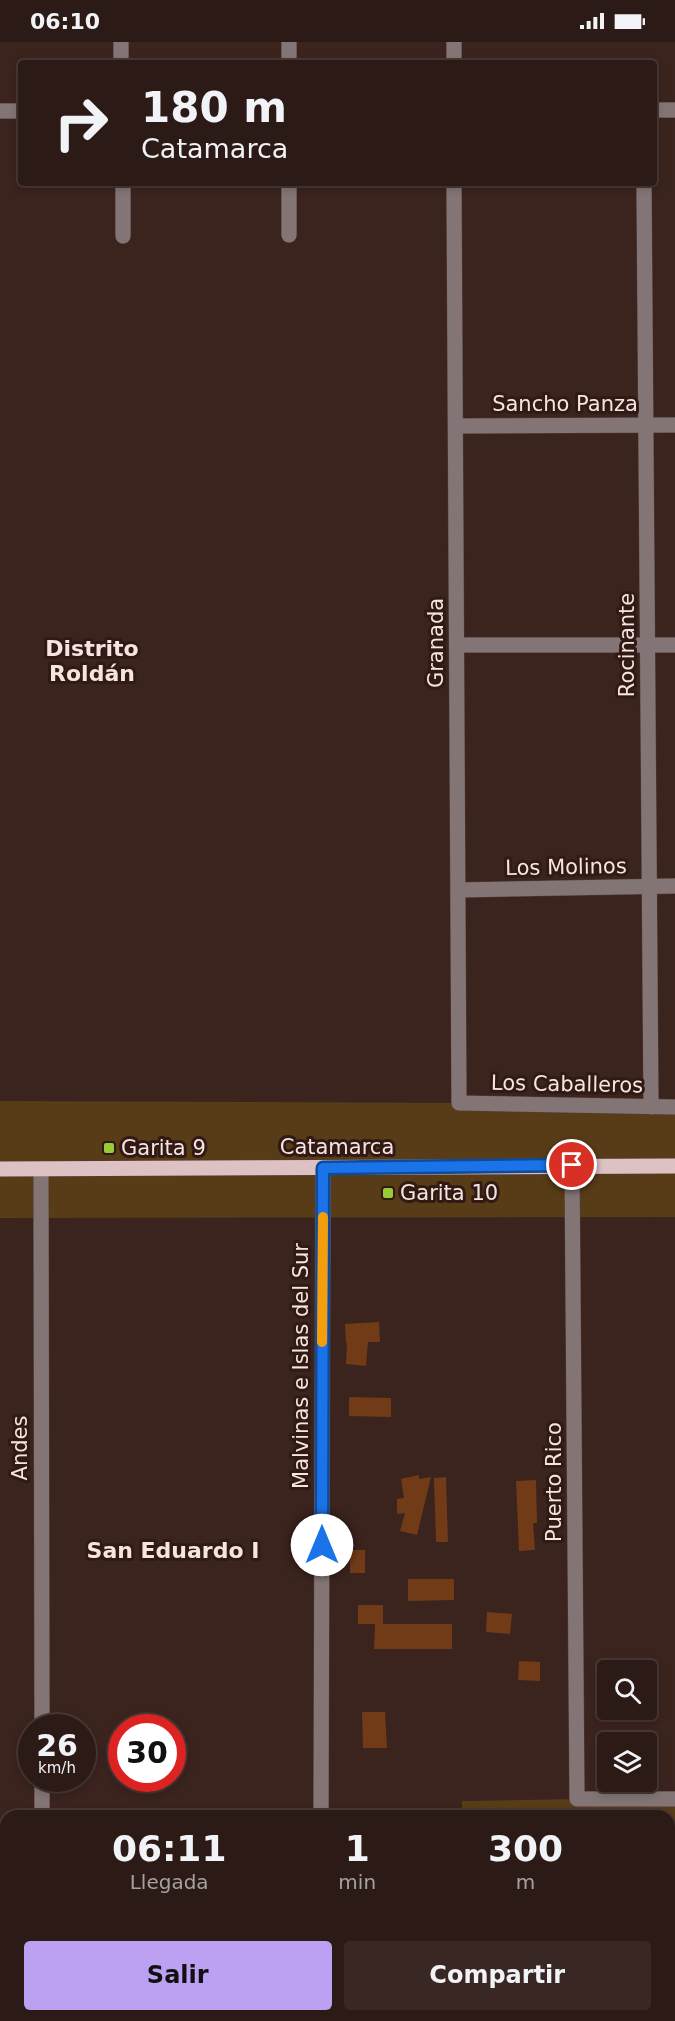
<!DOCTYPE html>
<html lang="es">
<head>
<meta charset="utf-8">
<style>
  body { margin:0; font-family:"DejaVu Sans",sans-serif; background:#382723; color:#f1f3f6; height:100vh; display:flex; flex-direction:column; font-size:22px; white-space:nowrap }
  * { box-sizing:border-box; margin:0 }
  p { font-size:20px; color:#a6a1a1 }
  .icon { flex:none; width:33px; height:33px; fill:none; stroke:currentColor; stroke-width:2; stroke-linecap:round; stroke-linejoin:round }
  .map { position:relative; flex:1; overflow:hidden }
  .details { position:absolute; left:0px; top:1768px; width:675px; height:212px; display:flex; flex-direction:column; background:#2c1a16; border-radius:18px 18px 0 0; box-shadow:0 3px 9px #0003,0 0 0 2px #483835 }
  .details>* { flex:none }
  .banner { position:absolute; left:18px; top:18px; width:639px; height:126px; border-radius:6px; box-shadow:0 3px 9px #0003,0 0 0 2px #483835; background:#2c1a16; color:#f1f3f6; overflow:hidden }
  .buttons { position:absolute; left:597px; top:1618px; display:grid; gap:12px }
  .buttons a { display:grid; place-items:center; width:60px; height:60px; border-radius:6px; background:#2c1a16; box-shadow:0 3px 9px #0003,0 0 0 2px #483835; font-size:30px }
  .speed { position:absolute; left:18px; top:1672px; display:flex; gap:12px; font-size:30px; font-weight:700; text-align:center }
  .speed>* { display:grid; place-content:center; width:78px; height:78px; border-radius:50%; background:#2c1a16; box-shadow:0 3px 9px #0003,0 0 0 2px #483835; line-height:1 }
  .speed small { font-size:15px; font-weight:400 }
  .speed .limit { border:9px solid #d22; background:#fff; color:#111 }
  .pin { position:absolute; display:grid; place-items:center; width:51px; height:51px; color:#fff; margin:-26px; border:3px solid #fff; border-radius:50%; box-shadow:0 2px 6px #0007 }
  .me { position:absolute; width:66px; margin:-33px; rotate:0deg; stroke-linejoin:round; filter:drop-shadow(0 0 4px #0008) }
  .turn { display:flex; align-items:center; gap:21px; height:126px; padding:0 24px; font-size:27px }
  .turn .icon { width:78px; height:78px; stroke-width:2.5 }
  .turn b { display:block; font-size:42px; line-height:51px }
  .eta { display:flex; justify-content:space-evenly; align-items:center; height:102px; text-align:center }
  .eta b { font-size:36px; font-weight:600; line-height:42px }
  .button { display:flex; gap:12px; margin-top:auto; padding:12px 24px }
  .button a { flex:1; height:69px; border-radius:6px; background:#bca0f2; color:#111; font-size:24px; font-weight:600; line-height:69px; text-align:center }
  .button a+a { background:#382723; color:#f1f3f6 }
  .status { display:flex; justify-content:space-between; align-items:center; height:42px; padding:0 30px; background:#2c1a16; direction:ltr }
  .status svg { height:16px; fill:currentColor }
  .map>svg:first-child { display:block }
</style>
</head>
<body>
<div class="status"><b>06:10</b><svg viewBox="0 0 49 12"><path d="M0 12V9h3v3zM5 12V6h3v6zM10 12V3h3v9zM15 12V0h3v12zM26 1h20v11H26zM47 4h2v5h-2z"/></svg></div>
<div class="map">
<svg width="675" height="1979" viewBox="0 0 675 1979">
  <rect width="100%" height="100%" fill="#3b231e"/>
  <g fill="#583c18">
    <polygon points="0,1059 459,1061 675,1065 675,1175 0,1176"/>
    <polygon points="577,1757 675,1757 675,1979 463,1979 463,1974 669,1974 669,1774 462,1774 462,1759"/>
  </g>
  <g fill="#713b18">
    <polygon points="379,1280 380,1300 368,1300 366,1324 346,1322 347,1301 346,1301 345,1282"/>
    <polygon points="349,1355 391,1356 391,1375 349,1374"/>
    <polygon points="419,1433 419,1437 431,1435 417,1493 400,1489 405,1471 397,1472 397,1457 404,1456 401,1437"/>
    <polygon points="446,1435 448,1500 436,1500 434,1436"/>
    <polygon points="536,1438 537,1481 533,1481 535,1508 519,1509 516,1439"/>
    <rect x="350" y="1508" width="15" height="23"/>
    <polygon points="408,1537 454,1537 454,1558 408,1559"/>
    <polygon points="358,1563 383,1563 383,1582 452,1582 452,1607 374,1607 375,1582 358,1582"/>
    <polygon points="487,1570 512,1572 510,1592 486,1590"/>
    <polygon points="519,1619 540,1620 540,1639 518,1638"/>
    <polygon points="362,1670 385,1670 387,1706 363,1706"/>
  </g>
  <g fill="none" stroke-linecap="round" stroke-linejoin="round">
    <defs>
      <g id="minor">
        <polyline points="121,0 121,21"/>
        <polyline points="289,0 289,21"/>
        <polyline points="454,0 454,21"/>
        <polyline points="654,68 675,68"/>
        <polyline points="0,69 21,69"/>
        <polyline points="123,141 123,194"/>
        <polyline points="289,141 289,193"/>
        <polyline points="454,141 459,1061 675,1065"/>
        <polyline points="644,141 651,1065"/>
        <polyline points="456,384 675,383"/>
        <polyline points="457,603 675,603"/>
        <polyline points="458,848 675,844"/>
        <polyline points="572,1123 577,1757 675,1757"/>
        <polyline points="41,1127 42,1686"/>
        <polyline points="42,1737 42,1774"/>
        <polyline points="321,1774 323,1126"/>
        <polyline points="42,1974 42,1979"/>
        <polyline points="321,1979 321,1974"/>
      </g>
      <polyline id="major" points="0,1127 675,1124"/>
    </defs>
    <use href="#minor" stroke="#553e39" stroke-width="16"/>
    <use href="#major" stroke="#553e39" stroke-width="16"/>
    <use href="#minor" stroke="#837576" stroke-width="15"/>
    <use href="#major" stroke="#dec1c3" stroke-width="15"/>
  </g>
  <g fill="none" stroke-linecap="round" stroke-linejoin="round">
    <defs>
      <polyline id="route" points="322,1503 323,1126 572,1123"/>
    </defs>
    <use href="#route" stroke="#114b97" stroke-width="15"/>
    <use href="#route" stroke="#1a73e8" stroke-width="10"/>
    <polyline stroke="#f59e0b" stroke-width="10" points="322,1300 323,1175"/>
  </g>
  <g fill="#97cc38" stroke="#311914" stroke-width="2">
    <rect x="103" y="1100" width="12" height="12" rx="3"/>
    <rect x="382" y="1145" width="12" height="12" rx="3"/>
  </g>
  <g text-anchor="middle" stroke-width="6" stroke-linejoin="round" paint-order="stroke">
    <g font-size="21" fill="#f5e4e0" stroke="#311914">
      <text x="565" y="369">Sancho Panza</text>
      <text transform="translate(436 601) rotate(-90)" y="7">Granada</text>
      <text transform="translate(627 603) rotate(-90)" y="7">Rocinante</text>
      <text transform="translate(566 825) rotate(-1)" y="7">Los Molinos</text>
      <text transform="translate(567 1042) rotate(1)" y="7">Los Caballeros</text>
      <text x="337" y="1112">Catamarca</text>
      <text transform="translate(301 1324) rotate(-90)" y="7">Malvinas e Islas del Sur</text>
      <text transform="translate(20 1406) rotate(-90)" y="7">Andes</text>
      <text transform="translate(554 1440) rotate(-90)" y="7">Puerto Rico</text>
    </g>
    <g font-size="21" fill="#f5e4e0" stroke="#311914" text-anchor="start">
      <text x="121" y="1113">Garita 9</text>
      <text x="400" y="1158">Garita 10</text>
    </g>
    <g font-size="22" font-weight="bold" fill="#f5e4e0" stroke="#311914">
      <text x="92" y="614">Distrito<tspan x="92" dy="25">Roldán</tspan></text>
      <text x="173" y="1516">San Eduardo I</text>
    </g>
  </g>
</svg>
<div class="buttons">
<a><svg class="icon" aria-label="search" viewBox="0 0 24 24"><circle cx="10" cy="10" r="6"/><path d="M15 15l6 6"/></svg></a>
<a><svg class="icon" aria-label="layers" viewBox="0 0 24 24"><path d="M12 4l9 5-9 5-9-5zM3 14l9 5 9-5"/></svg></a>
</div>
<div class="speed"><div>26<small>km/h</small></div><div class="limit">30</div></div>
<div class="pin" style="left:572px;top:1123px;background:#d93025"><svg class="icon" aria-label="arrive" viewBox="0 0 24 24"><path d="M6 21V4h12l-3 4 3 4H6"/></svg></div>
<svg class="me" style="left:322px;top:1503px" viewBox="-20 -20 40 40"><circle r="19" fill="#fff"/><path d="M0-13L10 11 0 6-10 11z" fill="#1a73e8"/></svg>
<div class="banner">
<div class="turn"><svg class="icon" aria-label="right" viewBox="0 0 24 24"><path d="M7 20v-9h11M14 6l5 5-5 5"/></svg><div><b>180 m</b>Catamarca</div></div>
</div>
<section class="details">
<div class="eta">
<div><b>06:11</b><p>Llegada</p></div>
<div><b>1</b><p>min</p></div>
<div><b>300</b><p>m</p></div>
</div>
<div class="button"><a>Salir</a><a>Compartir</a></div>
</section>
</div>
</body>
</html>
